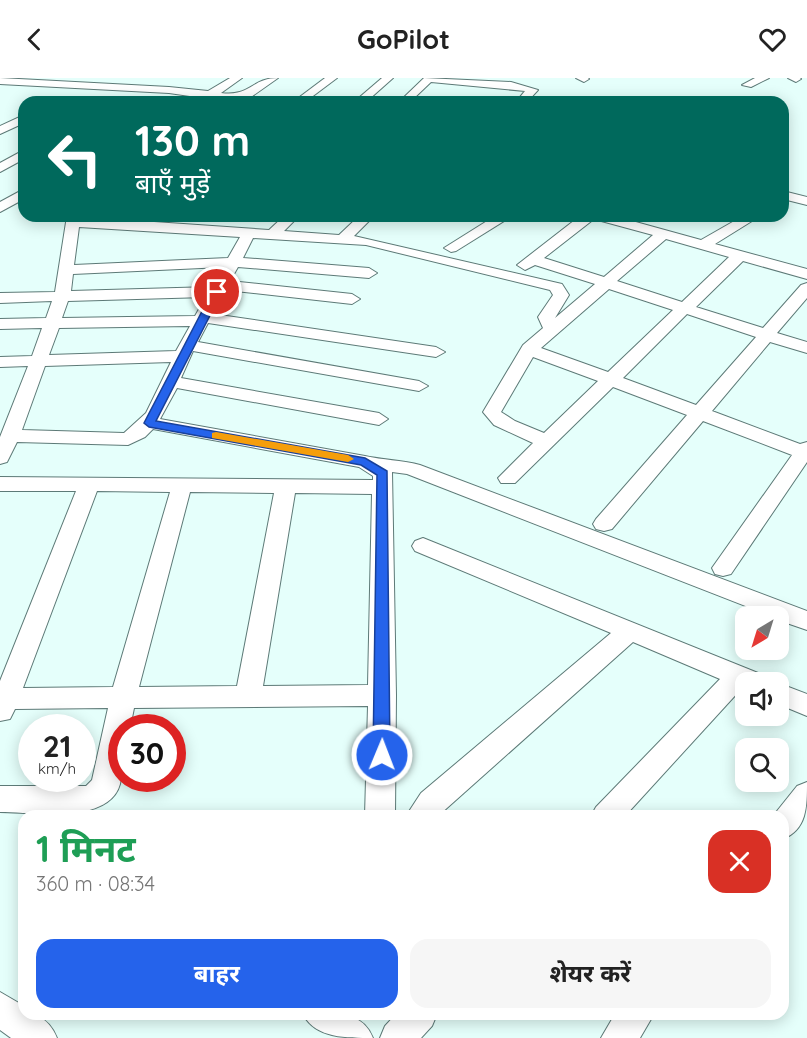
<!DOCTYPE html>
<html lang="hi">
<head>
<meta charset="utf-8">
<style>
  body { margin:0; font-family:Quicksand,"Noto Sans Devanagari",sans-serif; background:#f6f6f6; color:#222; height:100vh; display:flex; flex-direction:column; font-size:22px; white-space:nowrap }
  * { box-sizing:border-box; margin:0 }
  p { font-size:20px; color:#767676 }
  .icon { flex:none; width:33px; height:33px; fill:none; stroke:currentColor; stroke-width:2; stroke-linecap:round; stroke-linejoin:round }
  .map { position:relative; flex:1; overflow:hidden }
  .drawer { position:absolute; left:18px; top:732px; width:771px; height:210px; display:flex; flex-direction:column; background:#fff; border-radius:18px; box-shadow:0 3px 15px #0003 }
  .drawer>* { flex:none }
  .guide { position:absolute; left:18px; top:18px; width:771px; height:126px; border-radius:18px; box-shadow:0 3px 15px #0003; background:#00695c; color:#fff; overflow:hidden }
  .needle { width:39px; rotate:218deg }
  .fabs { position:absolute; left:735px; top:528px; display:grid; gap:12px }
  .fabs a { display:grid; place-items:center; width:54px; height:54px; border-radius:12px; background:#fff; box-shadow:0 3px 15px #0003; font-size:30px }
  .speed { position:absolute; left:18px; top:636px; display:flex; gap:12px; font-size:30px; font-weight:700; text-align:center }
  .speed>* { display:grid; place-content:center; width:78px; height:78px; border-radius:50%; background:#fff; box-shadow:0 3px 15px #0003; line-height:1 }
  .speed small { font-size:15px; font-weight:400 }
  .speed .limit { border:9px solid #d22; background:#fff; color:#111 }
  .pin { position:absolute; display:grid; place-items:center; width:51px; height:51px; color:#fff; margin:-26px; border:3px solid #fff; border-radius:50%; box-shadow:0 2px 6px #0007 }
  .me { position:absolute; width:66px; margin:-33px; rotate:1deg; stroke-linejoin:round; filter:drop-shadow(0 0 4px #0008) }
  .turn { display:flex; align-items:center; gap:21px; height:126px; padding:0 18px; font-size:27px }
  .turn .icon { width:78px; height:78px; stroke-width:2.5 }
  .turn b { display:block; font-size:42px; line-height:51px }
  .round { display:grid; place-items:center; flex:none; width:63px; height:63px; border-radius:18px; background:#f6f6f6 }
  .overview { display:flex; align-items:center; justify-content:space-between; height:102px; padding:0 18px }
  h1 { font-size:36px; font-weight:700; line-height:45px; color:#1e9e55 }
  .primary-button { display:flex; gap:12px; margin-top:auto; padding:12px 18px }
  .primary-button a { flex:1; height:69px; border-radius:18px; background:#2563eb; color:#fff; font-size:24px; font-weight:700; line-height:69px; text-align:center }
  .primary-button a+a { background:#f6f6f6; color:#222 }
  header { display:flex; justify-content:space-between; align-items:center; height:78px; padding:0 18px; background:#fff; font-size:27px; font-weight:700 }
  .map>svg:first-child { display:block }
</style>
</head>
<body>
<header><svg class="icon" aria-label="back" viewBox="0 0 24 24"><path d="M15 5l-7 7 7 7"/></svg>GoPilot<svg class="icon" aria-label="heart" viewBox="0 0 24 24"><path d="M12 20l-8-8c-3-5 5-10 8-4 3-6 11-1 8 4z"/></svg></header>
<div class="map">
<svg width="807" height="960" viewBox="0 0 807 960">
  <rect width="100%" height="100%" fill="#e5fffb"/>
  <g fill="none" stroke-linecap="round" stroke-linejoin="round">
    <defs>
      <g id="minor">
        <path d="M0 0 169 9 208 13 230 0H242L221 15C251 19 251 0 278 0L251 19 274 24H231L169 15 0 6Z"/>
        <polygon points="325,0 337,0 305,24 293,24"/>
        <polygon points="382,0 393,0 366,24 354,24"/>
        <polygon points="424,0 511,4 538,12 527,24 516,24 525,13 431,4 410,24 399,24"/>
        <polygon points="576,0 588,0 589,1 584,4"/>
        <polygon points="755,0 769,0 751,9 742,7"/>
        <polygon points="788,0 800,0 801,1 796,4"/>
        <polygon points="24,37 24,45 0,56 0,48"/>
        <polygon points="24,72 24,81 0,94 0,85"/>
        <polygon points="24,111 24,121 0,134 0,124"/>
        <polygon points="783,113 807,119 807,127 783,121"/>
        <path d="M67 138 269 152 284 138H299L284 153 339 157 359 138H374L354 158 562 206 569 217 555 240 595 206 535 187 525 192 517 187 580 138H614L701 162 743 138H760L715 166 807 191V201L743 183 696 229 763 250 801 207 807 205V220L777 255 807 264V275L770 264 712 333 800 366 807 364V384L731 496 723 498 715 496 712 490 792 377 703 343 612 451 604 453 596 451 593 446 596 441 687 337 613 309 515 405H501L498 400 533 365 494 347 483 334 523 267 543 250 538 239 553 217 550 212 366 167 253 160 243 180 369 190 377 195 369 200 238 189 230 203 352 216 360 221 352 226 226 212 213 236 436 269 445 274 436 279 208 245 198 264 419 303 428 308 419 313 193 273 181 300 379 335 388 341 379 347 177 310 160 341 365 378C383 382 401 382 420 387L807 533V552L778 542V538H771L407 396 392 394 396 617 395 738H365L368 628 134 630 130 650H122C122 668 124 688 120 706 109 747 32 734 0 734V708H86L92 702 108 630 15 631 10 641 0 643V603L76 413H0V399L373 402V398L359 389 153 351 145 359 128 367 17 364 7 384 0 386V359L28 288 0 289V279L32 278 42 250 0 251V241L46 240 52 223 0 225V215L55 214ZM594 141 653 157 604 199 544 180ZM79 149 240 159 228 180 74 187ZM666 161 729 179 682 224 617 203ZM223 189 212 209 71 213 73 196ZM609 211 673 232 608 294 541 270ZM206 219 195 238 62 240 68 223ZM687 236 756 259 696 327 623 300ZM190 248 176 273 49 277 59 250ZM533 279 598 303 544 355 515 343 501 334ZM171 284 146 335 124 355 22 352 45 288ZM97 413 170 414 113 609 23 610ZM190 414 274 415 237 608 139 609ZM295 415 372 416 368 607 263 608Z"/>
        <polygon points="495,138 512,138 456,173 451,174 444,170"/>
        <polygon points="423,460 763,597 767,604 746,604 746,611 742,610 625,738 591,738 596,729 720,601 633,564 438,738 406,738 421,715 611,555 415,473 412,468 415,463"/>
        <polygon points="778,605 807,616 807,638 778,626"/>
        <path d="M807 704C807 729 807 751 783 761V738H773L797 708Z"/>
        <path d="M0 914 24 928V936C41 936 51 945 57 960H11L0 952Z"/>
        <path d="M303 936C331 936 361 930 373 960 345 960 315 960 303 936Z"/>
        <polygon points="396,936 437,936 432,948 421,960 380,960 385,948"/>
        <polygon points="615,936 654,936 640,960 601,960"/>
      </g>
    </defs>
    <use href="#minor" stroke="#5d7a77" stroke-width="2"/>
    <use href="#minor" fill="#fff" fill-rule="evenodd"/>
  </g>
  <polygon fill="#2563eb" stroke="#184099" stroke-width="1.5" points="217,211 222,214 156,343 365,380 387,393 390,677 388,682 376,682 373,677 377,397 361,387 149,349 144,345 212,214"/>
  <polygon fill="#f59e0b" points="216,354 348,377 354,381 348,384 212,360 212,355"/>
</svg>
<div class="fabs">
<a><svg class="needle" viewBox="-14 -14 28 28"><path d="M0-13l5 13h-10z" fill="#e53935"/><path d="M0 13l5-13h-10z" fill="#767676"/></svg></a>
<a><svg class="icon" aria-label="sound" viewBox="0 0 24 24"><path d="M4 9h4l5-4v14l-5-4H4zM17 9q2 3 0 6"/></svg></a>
<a><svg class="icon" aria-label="search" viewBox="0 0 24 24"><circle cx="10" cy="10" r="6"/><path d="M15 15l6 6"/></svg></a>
</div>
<div class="speed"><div>21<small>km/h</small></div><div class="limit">30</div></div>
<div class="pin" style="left:217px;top:214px;background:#d93025"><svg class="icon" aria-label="arrive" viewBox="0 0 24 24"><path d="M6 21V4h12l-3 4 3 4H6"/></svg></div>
<svg class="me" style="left:382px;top:677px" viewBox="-20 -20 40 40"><circle r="17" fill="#2563eb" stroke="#fff" stroke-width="3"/><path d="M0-11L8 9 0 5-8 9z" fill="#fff"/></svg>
<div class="guide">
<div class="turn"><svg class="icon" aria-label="left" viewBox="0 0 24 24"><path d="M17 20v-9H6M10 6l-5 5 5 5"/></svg><div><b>130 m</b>बाएँ मुड़ें</div></div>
</div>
<section class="drawer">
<div class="overview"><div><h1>1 मिनट</h1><p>360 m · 08:34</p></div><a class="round" style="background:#d93025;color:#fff"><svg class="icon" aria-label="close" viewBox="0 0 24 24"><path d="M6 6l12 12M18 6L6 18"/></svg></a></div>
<div class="primary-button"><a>बाहर</a><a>शेयर करें</a></div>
</section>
</div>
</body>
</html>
